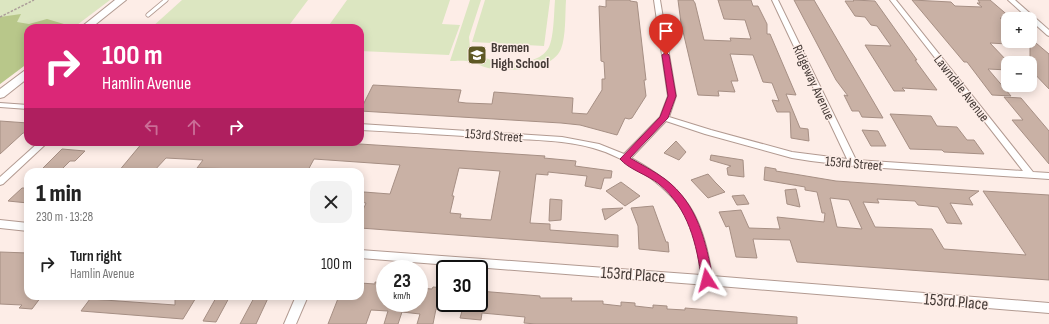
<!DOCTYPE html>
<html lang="en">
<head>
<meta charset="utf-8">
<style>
  body { margin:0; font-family:"Sofia Sans Condensed",sans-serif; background:#f2f2f2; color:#222; height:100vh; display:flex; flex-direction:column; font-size:15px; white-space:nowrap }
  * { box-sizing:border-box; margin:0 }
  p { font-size:13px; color:#767676 }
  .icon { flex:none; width:22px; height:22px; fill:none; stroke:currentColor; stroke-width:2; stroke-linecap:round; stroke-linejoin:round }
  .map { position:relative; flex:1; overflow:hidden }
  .drawer { position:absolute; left:24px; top:168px; width:340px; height:132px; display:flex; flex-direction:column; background:#fff; border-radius:12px; box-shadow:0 2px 10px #0003 }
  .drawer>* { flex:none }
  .top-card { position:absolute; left:24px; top:24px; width:340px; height:122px; border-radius:12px; box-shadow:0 2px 10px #0003; background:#db2777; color:#fff; overflow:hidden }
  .buttons { position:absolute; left:1001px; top:12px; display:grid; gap:8px }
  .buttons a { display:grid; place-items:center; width:36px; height:36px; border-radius:8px; background:#fff; box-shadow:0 2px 10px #0003; font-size:20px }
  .speed { position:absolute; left:376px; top:260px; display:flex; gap:8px; font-size:20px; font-weight:700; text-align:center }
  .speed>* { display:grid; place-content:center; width:52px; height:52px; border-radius:50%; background:#fff; box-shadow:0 2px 10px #0003; line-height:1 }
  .speed small { font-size:10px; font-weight:400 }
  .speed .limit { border:2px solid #111; border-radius:6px; background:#fff; color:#111 }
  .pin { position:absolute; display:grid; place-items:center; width:34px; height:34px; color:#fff; margin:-41px -17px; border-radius:50% 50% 50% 0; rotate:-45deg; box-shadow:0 0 4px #0007 }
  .pin .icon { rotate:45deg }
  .me { position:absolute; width:44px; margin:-22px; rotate:351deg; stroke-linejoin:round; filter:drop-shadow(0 0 3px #0008) }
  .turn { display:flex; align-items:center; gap:14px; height:84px; padding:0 12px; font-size:18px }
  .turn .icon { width:52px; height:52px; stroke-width:2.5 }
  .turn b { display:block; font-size:28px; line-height:34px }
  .lanes { display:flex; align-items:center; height:38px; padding:0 12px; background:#0003; justify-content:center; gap:20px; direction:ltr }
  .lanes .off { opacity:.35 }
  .round { display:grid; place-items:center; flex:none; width:42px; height:42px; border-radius:12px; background:#f2f2f2 }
  .headline { display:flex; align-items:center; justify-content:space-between; height:68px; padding:0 12px }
  h1 { font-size:24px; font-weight:800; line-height:30px }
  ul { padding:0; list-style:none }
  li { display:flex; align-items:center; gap:12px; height:56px; padding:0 12px }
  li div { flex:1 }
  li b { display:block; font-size:15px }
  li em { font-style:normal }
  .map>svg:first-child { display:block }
</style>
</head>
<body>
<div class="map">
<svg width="1049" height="324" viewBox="0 0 1049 324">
  <rect width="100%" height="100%" fill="#fdede7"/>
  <g fill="#dce6c1">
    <polygon points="0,0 110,0 73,28 28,28 28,63 0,84"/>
    <polygon points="182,0 308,0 287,28 151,28"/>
    <polygon points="347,0 450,0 442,24 460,25 449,55 360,51 360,28 327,28"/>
    <path d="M470 0H481L469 37 470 48C485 66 538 70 549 47 554 37 554 12 555 0H566C565 14 566 36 561 49 552 71 508 72 488 68 482 67 477 63 471 62 465 60 456 61 450 61Z"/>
    <polygon points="485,0 550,0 544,46 472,42"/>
  </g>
  <polygon fill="#b8c78a" points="21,14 17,22 29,24 47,19 74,27 28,28 28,63 0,84 0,17"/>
  <g fill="#c9b1a5" stroke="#a68f84" fill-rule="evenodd">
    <polygon points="606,0 630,0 630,1 637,2 646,80 644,80 646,96 632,118 629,119 625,118 617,135 580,125 561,123 360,111 373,85 461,90 458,102 466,103 492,104 494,92 573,98 572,113 587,114 602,90 602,79 605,79 604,62 601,61 599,6 606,7"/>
    <polygon points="678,0 693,0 695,3 704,40 731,41 730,38 751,39 745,20 724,19 718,0 751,0 753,6 758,6 767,24 767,34 770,34 796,95 786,94 800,128 808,129 809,141 791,138 790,112 777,112 772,100 779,101 772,83 763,82 753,55 730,54 738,81 731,81 735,92 718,91 719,96 698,95 681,23"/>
    <polygon points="794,0 814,0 883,118 862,117 859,111 852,111 844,95 848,96 836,80"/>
    <polygon points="853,0 875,1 907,46 917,60 915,60 937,90 902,88 905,91 894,91 865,45 891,46 877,26 871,25 865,17 855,16 845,1 854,1"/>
    <polygon points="912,0 951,2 955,6 982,7 977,3 980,3 978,0 990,0 1011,18 1000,18 1008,25 1008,44 990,43 1008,62 1008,70 988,69 1011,96 992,95 967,62 964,62"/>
    <polygon points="1030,38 1049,54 1049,89 1030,69"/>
    <polygon points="1004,97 1021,98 1049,131 1049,164 1012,120 1023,120"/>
    <polygon points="890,114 931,116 937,126 957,127 967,140 974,140 984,154 944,152 942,150 910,149"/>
    <polygon points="0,121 28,123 28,133 23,133 0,154"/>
    <polygon points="862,130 878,131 886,146 871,146"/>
    <polygon points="676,141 686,152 679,160 664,153"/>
    <path d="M143 142H329L545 156 544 158 576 161 575 166 612 171 611 178H604L601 189 585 186 587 176 548 172V175L536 174 530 223 550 224V230L618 235V247L360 228V217L366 203 360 202 364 192 390 194 400 165 314 159 307 172 258 169 256 171H246L247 169 197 168 203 160 166 158 153 172H118ZM459 168 500 171 491 220 460 218 461 214 450 213 454 196H452Z"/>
    <polygon points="62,149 85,151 75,161 70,161 59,172 39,172"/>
    <polygon points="711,155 743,160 744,177 728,175 727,168 731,166 710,160"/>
    <path d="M765 167 776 169V171L836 181 979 191 969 198 973 205 950 203 962 224 947 223 938 207 918 205 915 201 877 199 879 203 863 202 875 227 932 229 944 249 1026 255 983 191 1049 195V280L797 262 790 240 753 239 757 258 736 257 729 226 726 227 719 212 741 210 749 228 780 229 777 217 824 222 825 213H822L817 192 805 190V187L764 180ZM830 198 849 200 862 229 837 227Z"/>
    <polygon points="708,174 715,182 725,192 708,198 691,180"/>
    <polygon points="621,182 640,196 625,206 606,191"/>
    <polygon points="22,188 28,188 28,203 8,201"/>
    <polygon points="796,189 800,207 787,204 785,190"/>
    <polygon points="744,195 749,204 737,205 732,196"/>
    <polygon points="550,199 562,200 561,220 549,221"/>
    <polygon points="653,206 666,242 668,242 669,252 639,249 638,226 631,208"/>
    <polygon points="623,208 605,220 602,209"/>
    <polygon points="0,252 28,253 28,296 41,297 32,309 19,308 22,305 0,304"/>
    <polygon points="375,282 385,283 385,303 419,303 419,288 432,289 433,287 445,288 445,303 479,303 479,291 540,296 540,298 572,298 571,301 603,301 603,304 621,306 621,302 635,303 635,306 653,308 653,305 667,306 667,309 685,310 685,308 797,317 797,324 536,324 524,323 525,317 482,313 481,320 460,318 462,311 436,309 433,324 417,324 420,314 402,312 398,324 384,324 388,311 371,310 366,324 328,324 339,296 360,296 360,283 375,284"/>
    <polygon points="175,296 197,296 183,319 81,311 90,299 175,305"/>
    <polygon points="217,296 230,296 216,322 203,321"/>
    <polygon points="255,296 269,296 256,324 240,324"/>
  </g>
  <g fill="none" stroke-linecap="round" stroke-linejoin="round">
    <defs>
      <polyline id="service" points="148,15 166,0"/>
      <g id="minor">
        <path d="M654 0H660L676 96 669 117 711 130 792 152 847 159 772 0H778L856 160 1023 171 890 0H896L1033 172 1049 173V179L853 166 811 161 792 158 705 134 666 121 631 158C686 188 703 215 712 276L1049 303V313L707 285 360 258V250L701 275C698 256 697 236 688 219 671 188 627 157 593 148 561 139 526 140 493 138 449 135 404 132 360 130V124L562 137 599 144 624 154 660 117 668 96Z"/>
        <polygon points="1008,0 1015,0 1049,30 1049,36 1047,35"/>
        <polygon points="0,103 28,105 28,109 0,107"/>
        <polygon points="39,142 48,142 3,184 0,185 0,177"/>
        <polygon points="0,220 28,223 28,231 0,228"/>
        <polygon points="296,296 308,296 296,324 284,324"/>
      </g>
      <g id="secondary">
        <polygon points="115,0 126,0 91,28 80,28"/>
        <polygon points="28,70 28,78 4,97 0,98 0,89 24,71"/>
      </g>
    </defs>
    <use href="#service" stroke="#b29a91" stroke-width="5"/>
    <use href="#minor" stroke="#b29a91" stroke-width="2"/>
    <use href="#secondary" stroke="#b29a91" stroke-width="2"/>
    <polyline stroke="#ac9e99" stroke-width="1.5" stroke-dasharray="2.5 1.5" stroke-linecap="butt" points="0,17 34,0"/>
    <use href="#service" stroke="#fff" stroke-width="3.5"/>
    <use href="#minor" fill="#fff" fill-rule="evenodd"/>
    <use href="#secondary" fill="#fff" fill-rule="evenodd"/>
  </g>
  <path fill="#db2777" stroke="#8e194d" d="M666 52 669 55 676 96 668 118 630 158C642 165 654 171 665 179 698 204 706 242 713 280L711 283 707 284 703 283 702 280C696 243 689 209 659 184 648 175 628 169 620 159L660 117 668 96 662 55Z"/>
  <defs>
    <symbol id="school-square" viewBox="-11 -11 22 22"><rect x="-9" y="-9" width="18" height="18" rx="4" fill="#5e5824" stroke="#fdede7"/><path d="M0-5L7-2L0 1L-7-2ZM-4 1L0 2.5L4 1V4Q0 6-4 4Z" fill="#fff"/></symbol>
  </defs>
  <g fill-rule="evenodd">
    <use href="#school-square" x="466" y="44" width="22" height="22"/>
  </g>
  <g text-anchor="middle" stroke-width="3" stroke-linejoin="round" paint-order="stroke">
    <g font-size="14" font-weight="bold" fill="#433935" stroke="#fdede7" text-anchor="start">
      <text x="491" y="52">Bremen<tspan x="491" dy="16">High School</tspan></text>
    </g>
    <g font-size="14" fill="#433935" stroke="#fdede7">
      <text transform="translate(814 82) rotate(65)" y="5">Ridgeway Avenue</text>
      <text transform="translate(962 88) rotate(52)" y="5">Lawndale Avenue</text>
      <text transform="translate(494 135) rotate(4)" y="5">153rd Street</text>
      <text transform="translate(854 163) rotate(5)" y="5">153rd Street</text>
    </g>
    <g font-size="17" fill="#433935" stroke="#fdede7">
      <text transform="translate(633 274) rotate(4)" y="6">153rd Place</text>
      <text transform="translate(956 301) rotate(5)" y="6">153rd Place</text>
    </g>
  </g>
</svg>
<div class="buttons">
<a>+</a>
<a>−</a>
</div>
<div class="speed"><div>23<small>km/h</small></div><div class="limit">30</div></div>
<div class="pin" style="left:666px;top:55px;background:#d93025"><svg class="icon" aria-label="arrive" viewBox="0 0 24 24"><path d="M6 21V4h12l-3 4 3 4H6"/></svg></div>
<svg class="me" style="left:707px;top:280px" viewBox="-20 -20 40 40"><path d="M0-17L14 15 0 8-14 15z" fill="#db2777" stroke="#fff" stroke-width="4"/></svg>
<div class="top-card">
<div class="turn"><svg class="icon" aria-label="right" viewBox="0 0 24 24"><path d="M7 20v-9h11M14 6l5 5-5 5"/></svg><div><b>100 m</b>Hamlin Avenue</div></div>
<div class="lanes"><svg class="icon off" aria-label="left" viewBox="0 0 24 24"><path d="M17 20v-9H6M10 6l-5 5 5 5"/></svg><svg class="icon off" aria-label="ahead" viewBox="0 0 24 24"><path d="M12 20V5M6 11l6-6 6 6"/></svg><svg class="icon" aria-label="right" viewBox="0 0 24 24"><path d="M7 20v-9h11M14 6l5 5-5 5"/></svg></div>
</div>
<section class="drawer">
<div class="headline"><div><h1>1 min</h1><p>230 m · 13:28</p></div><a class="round"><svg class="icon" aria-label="close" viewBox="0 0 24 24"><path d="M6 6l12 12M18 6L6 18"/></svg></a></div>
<ul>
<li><svg class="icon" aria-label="right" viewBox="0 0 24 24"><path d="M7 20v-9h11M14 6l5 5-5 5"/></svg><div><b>Turn right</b><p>Hamlin Avenue</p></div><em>100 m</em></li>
</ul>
</section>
</div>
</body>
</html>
